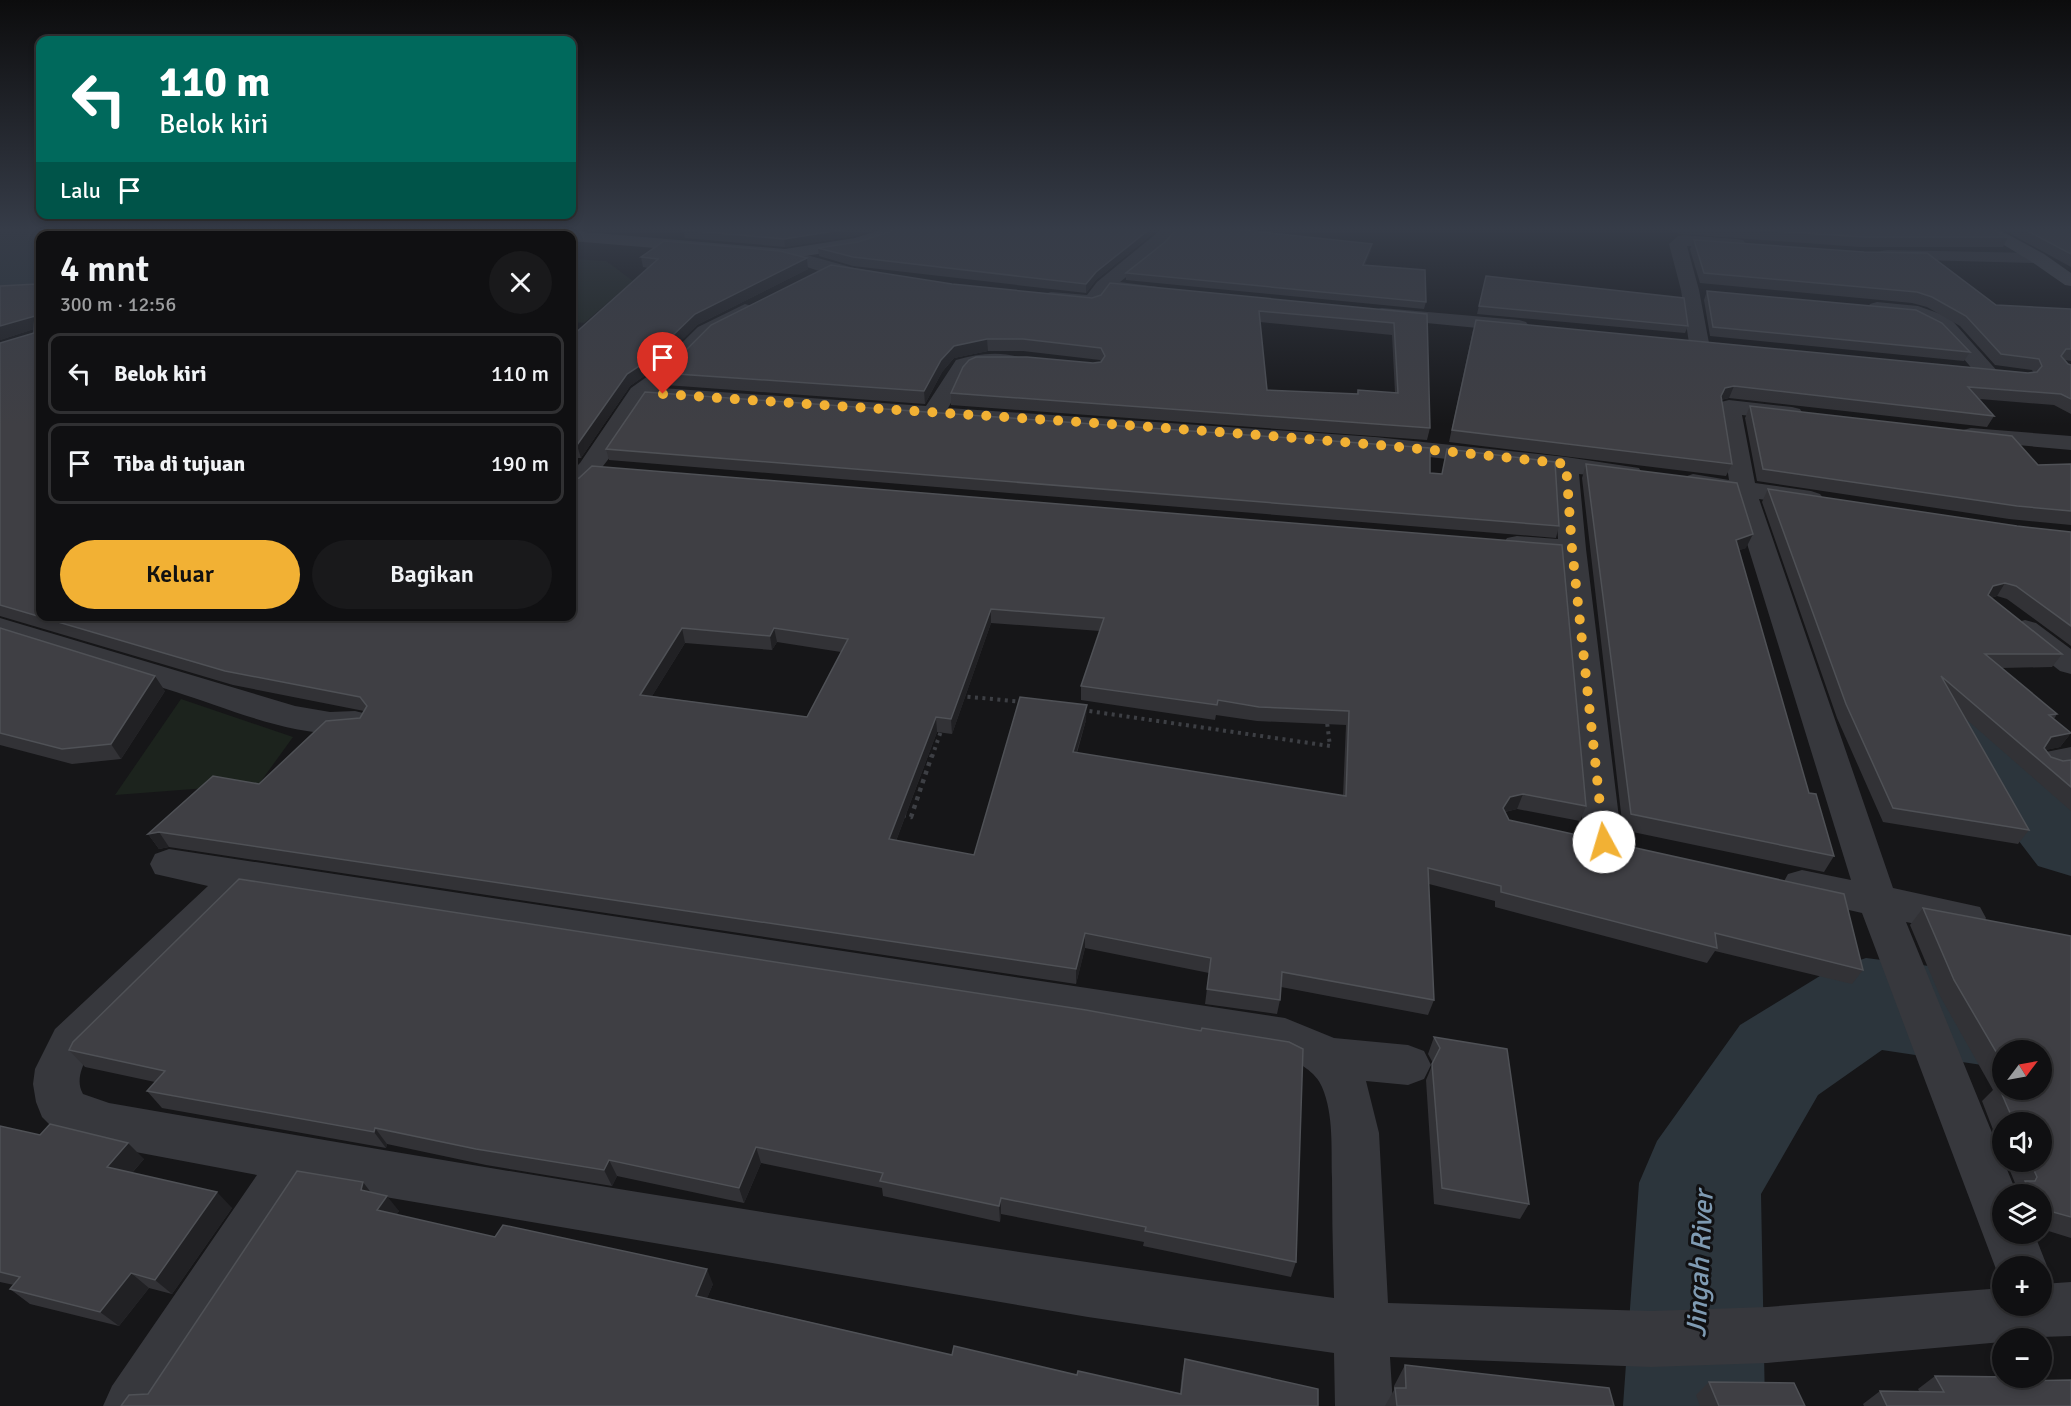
<!DOCTYPE html>
<html lang="id">
<head>
<meta charset="utf-8">
<style>
  body { margin:0; font-family:Signika,sans-serif; background:#19191b; color:#f1f3f6; height:100vh; display:flex; flex-direction:column; font-size:22px; white-space:nowrap }
  * { box-sizing:border-box; margin:0 }
  p { font-size:20px; color:#9c9d9f }
  .icon { flex:none; width:33px; height:33px; fill:none; stroke:currentColor; stroke-width:2; stroke-linecap:round; stroke-linejoin:round }
  .map { position:relative; flex:1; overflow:hidden }
  .side { position:absolute; left:36px; top:231px; width:540px; height:390px; display:flex; flex-direction:column; background:#101012; border-radius:12px; box-shadow:0 3px 9px #0003,0 0 0 2px #303032 }
  .side>* { flex:none }
  .banner { position:absolute; left:36px; top:36px; width:540px; height:183px; border-radius:12px; box-shadow:0 3px 9px #0003,0 0 0 2px #303032; background:#00695c; color:#fff; overflow:hidden }
  .needle { width:39px; rotate:58deg }
  .buttons { position:absolute; left:1992px; top:1040px; display:grid; gap:12px }
  .buttons a { display:grid; place-items:center; width:60px; height:60px; border-radius:50%; background:#101012; box-shadow:0 3px 9px #0003,0 0 0 2px #303032; font-size:30px }
  .pin { position:absolute; display:grid; place-items:center; width:51px; height:51px; color:#fff; margin:-62px -26px; border-radius:50% 50% 50% 0; rotate:-45deg; box-shadow:0 0 6px #0007 }
  .pin .icon { rotate:45deg }
  .me { position:absolute; width:66px; margin:-33px; rotate:354deg; stroke-linejoin:round; filter:drop-shadow(0 0 4px #0008) }
  .turn { display:flex; align-items:center; gap:21px; height:126px; padding:0 24px; font-size:27px }
  .turn .icon { width:78px; height:78px; stroke-width:2.5 }
  .turn b { display:block; font-size:42px; line-height:51px }
  .then { display:flex; align-items:center; height:57px; padding:0 24px; background:#0003; gap:12px; font-size:22px }
  .round { display:grid; place-items:center; flex:none; width:63px; height:63px; border-radius:32px; background:#19191b }
  .overview { display:flex; align-items:center; justify-content:space-between; height:102px; padding:0 24px }
  h1 { font-size:36px; font-weight:600; line-height:45px }
  .button { display:flex; gap:12px; margin-top:auto; padding:12px 24px }
  .button a { flex:1; height:69px; border-radius:36px; background:#f2b134; color:#111; font-size:24px; font-weight:600; line-height:69px; text-align:center }
  .button a+a { background:#19191b; color:#f1f3f6 }
  ul { padding:0; list-style:none }
  li { display:flex; align-items:center; gap:18px; height:81px; margin:0 12px 9px; padding:0 12px; border:3px solid #303032; border-radius:12px }
  li div { flex:1 }
  li b { display:block; font-size:22px }
  li em { font-style:normal }
  .map>svg:first-child { display:block }
</style>
</head>
<body>
<div class="map">
<svg width="2071" height="1406" viewBox="0 0 2071 1406">
  <rect width="100%" height="100%" fill="#161618"/>
  <g fill="#1c231d">
    <polygon points="572,259 606,261 633,281 584,323 572,322"/>
    <polygon points="181,699 293,737 259,784 115,795"/>
  </g>
  <polygon fill="#2c353c" points="0,228 254,228 230,236 40,236 40,298 0,311"/>
  <g fill="none" stroke-linecap="round" stroke-linejoin="round">
    <g fill="#2c353c" fill-rule="evenodd">
      <polygon points="1898,633 1925,640 2002,705 2071,781 2071,876 2038,866 1944,743 1871,674 1859,657 1871,640"/>
      <polygon points="1866,958 2071,984 2071,1078 2042,1074 2042,1050 2002,1050 2002,1068 1882,1050 1818,1095 1761,1194 1765,1406 1623,1406 1639,1183 1657,1141 1740,1025 1828,971"/>
    </g>
    <g stroke="#3d3f44" stroke-width="4" stroke-dasharray="3 4.5" stroke-linecap="butt">
      <polyline points="960,696 1024,702"/>
      <polyline points="1082,710 1330,746 1327,722"/>
      <polyline points="932,757 942,728"/>
    </g>
    <polyline stroke="#3d3f44" stroke-width="4.5" stroke-dasharray="4 5" stroke-linecap="butt" points="902,815 911,817 932,755"/>
    <g fill="#37383d" fill-rule="evenodd">
      <path d="M1163 228H1180L1163 247 1120 282 1158 287 1160 291 1158 295 1151 297 1109 292C1106 296 1103 301 1099 304 1092 310 1054 304 1044 302L1042 298 1044 294 1051 292 1087 295 1097 282Z"/>
      <polygon points="1684,235 1737,239 1743,240 1746,244 1743,248 1737,249 1687,246 1699,290 1709,343 1706,347 1692,347 1689,343 1681,290 1669,244 1678,236"/>
      <path d="M785 249 854 268 878 272 881 276 878 280C854 286 804 265 779 258L776 254 779 250Z"/>
      <polygon points="1887,250 2038,253 2044,254 2047,258 2044,262 2038,263 1881,259 1878,255 1881,251"/>
      <polygon points="1877,302 1918,306 1949,317 1999,373 1996,378 1988,379 1980,378 1935,325 1915,318 1870,312 1867,308 1870,304"/>
      <path d="M745 304 752 306 755 310 752 314 712 335 661 388 926 406 956 360C976 354 998 351 1019 357L1023 361 1019 365 971 368 948 408 1375 437 1566 457 1639 468 1642 473 1639 478 1630 480 1579 474 1586 549 1622 842 1616 852 1603 856 1590 852 1584 842 1559 556 1507 550 1503 544 1507 538 1517 536 1558 539 1554 471 1375 451 645 400C630 424 599 486 572 491V471L580 463 631 388 648 376 698 327Z"/>
      <polygon points="1382,308 1519,320 1526,322 1529,326 1526,330 1519,332 1375,318 1372,314 1375,310"/>
      <polygon points="1729,400 1792,407 1800,409 1803,414 1800,419 1792,421 1742,415 1755,483 1811,491 1820,494 1824,499 1820,504 1811,507 1759,499 1893,888 1980,907 1986,918 1980,929 1966,934 1906,922 2017,1194 2002,1194 2002,1233 2034,1233 2047,1266 2042,1280 2042,1266 2002,1266 2002,1285 1862,913 1788,896 1782,885 1788,874 1802,870 1851,880 1732,495 1684,487 1680,482 1684,477 1693,474 1729,480 1718,407 1721,402"/>
      <polygon points="1971,428 2071,436 2071,450 1963,440 1959,435 1963,430"/>
      <path d="M0 618 295 706 330 712 355 711 367 714 372 722 367 730C311 745 230 709 176 692 117 674 59 655 0 637Z"/>
      <polygon points="2025,620 2036,623 2071,649 2071,674 2060,671 2014,635 2010,629 2014,623"/>
      <polygon points="2071,747 2071,771 2053,773 2041,769 2035,761 2041,753"/>
      <path d="M169 849 1285 1018 1334 1038 1408 1045 1424 1051 1431 1065 1424 1079 1408 1085 1366 1081 1379 1133 1388 1303 1651 1311 1767 1307 2002 1288V1305H2042V1284L2071 1282V1336L2002 1338V1342L1767 1363 1651 1367 1390 1357 1393 1406H1335L1334 1353 1088 1317 309 1184 165 1406H103L112 1386 257 1175 109 1147 50 1125 42 1117 36 1102 33 1084 35 1069 55 1029 208 886 155 874 150 864 155 854ZM250 893 1284 1056C1298 1062 1316 1072 1322 1087 1334 1115 1331 1149 1332 1178 1332 1218 1333 1258 1334 1298 924 1240 516 1174 109 1103L83 1094C76 1082 81 1069 87 1057Z"/>
    </g>
    <g fill="#45474d" fill-rule="evenodd">
      <polygon points="887,228 911,228 909,231 858,248 785,259 572,241 572,236 564,236 572,231 785,249 855,238"/>
      <polygon points="1976,228 1996,228 2044,254 2071,273 2071,286 2065,285 2032,262"/>
    </g>
  </g>
  <g fill="#323236" fill-rule="evenodd">
    <polygon points="561,228 600,228 595,231"/>
    <polygon points="687,228 880,228 854,236 785,247 685,238 683,230"/>
    <polygon points="901,228 1160,228 1096,280 1086,293 853,266 819,256 818,248 858,242"/>
    <polygon points="1672,228 1992,228 2008,237 2003,247 1860,247 1680,234 1672,231"/>
    <polygon points="2000,228 2071,228 2071,267"/>
    <polygon points="1694,240 1996,305 2071,309 2071,361 2065,360 2068,364 2071,365 2071,414 2054,405 1980,399 1994,416 1987,427 1729,398 1721,400 1732,464 1726,476 1449,442 1473,330 2028,373 2033,372 2032,370 1995,365 1960,326 1927,307 1912,303 1700,283 1690,249"/>
    <polygon points="1371,250 1365,265 1426,302 1424,309 1126,280 1126,273"/>
    <polygon points="641,257 808,269 697,325 647,374 630,386 581,458 572,458 572,336 648,268 643,267"/>
    <polygon points="1486,276 1688,326 1685,333 1477,314"/>
    <path d="M37 284 40 616 1562 545 1586 806 1580 821 1517 809 1505 812 1509 820 1863 970 1852 984 1715 951 1707 963 1495 907V901L1429 884 1434 1000 1428 1015 1281 987 1280 1000 1277 1014 1205 1004 1209 973 1085 948 1076 984 169 847 159 849 148 834 259 784 360 718 364 711 233 685 0 616V343L34 333V329L0 340ZM991 623 1100 631 1081 686V700L1215 720 1216 715 1257 721 1346 725 1343 796 1077 753 1086 720 974 855 896 841 937 732 952 734ZM777 642 841 652 807 717 652 696 685 643 772 650Z"/>
    <path d="M952 284 1092 298 1427 314 1430 428 1427 440 951 405V393L1101 362 1100 360 1023 351H988L954 358 942 372 925 404 666 385 663 373ZM1260 322 1392 335 1395 393 1358 390 1357 394 1267 390Z"/>
    <polygon points="1707,291 1970,352 1964,361 1710,336 1704,300"/>
    <polygon points="1750,406 2038,465 2071,464 2071,525 2009,519 1757,481 1745,418"/>
    <polygon points="606,449 1430,473 1442,474 1559,526 1556,538 609,460"/>
    <polygon points="1586,464 1746,548 1739,550 1809,793 1834,856 1824,872 1623,830 1582,478"/>
    <polygon points="1768,489 2017,526 2071,532 2071,646 2007,599 1997,596 1991,598 2062,654 2052,667 2001,668 2057,714 2054,719 2071,733 2060,747 2045,750 2051,757 2063,761 2071,760 2071,811 1966,719 2029,830 2018,844 1883,822 1837,718 1762,502"/>
    <polygon points="0,628 165,691 121,759 72,764 0,745"/>
    <polygon points="239,879 1296,1262 1291,1277 1143,1246 1144,1242 1001,1214 1000,1222 883,1196 882,1188 761,1163 744,1203 617,1176 612,1186 486,1165 387,1144 386,1148 162,1108 147,1091 155,1082 85,1067 69,1050"/>
    <path d="M1923 908 2071 936V1238L2042 1229V1194H2010L2017 1188 2006 1161H2042V1122H2002V1153L1982 1101 1993 1090 1940 996 1910 925ZM2002 1050 2042 1089H2002Z"/>
    <polygon points="1434,1037 1529,1204 1520,1219 1434,1204 1426,1080 1433,1063 1428,1054"/>
    <polygon points="0,1126 144,1159 132,1173 232,1208 172,1294 149,1288 119,1326 30,1304 10,1289 14,1285 0,1282"/>
    <polygon points="371,1192 399,1211 396,1215 495,1237 713,1284 707,1298 952,1355 1180,1393 1182,1373 1185,1359 1318,1406 148,1394"/>
    <polygon points="1405,1365 1614,1406 1385,1406 1394,1390 1394,1386"/>
    <polygon points="1935,1376 2013,1381 2071,1406 1864,1406 1863,1404 1880,1391 1919,1391 1918,1389"/>
    <polygon points="1709,1382 1805,1406 1700,1406 1696,1395"/>
  </g>
  <g fill="#212124">
    <polygon points="854,228 880,228 854,236 785,247 784,239"/>
    <polygon points="1151,228 1160,228 1096,280 1086,293 1086,284 1096,272"/>
    <polygon points="1372,244 1371,250 1362,271 1363,265"/>
    <polygon points="807,258 808,269 697,325 647,374 630,386 581,458 577,445 627,374 695,314"/>
    <polygon points="35,316 40,327 0,340 0,326"/>
    <polygon points="987,339 988,351 954,358 942,372 925,404 924,391 941,360 954,346"/>
    <polygon points="1734,386 1729,398 1720,400 1721,396 1725,388"/>
    <polygon points="1753,534 1746,548 1729,554 1736,540"/>
    <polygon points="2005,583 1997,596 1984,600 1993,586"/>
    <polygon points="991,609 991,623 952,734 951,719"/>
    <polygon points="682,628 685,643 644,709 640,695"/>
    <polygon points="774,628 777,642 772,650 770,636"/>
    <polygon points="155,676 165,691 121,759 111,744"/>
    <polygon points="1087,705 1086,720 1072,767 1073,752"/>
    <polygon points="936,717 937,732 891,854 889,839"/>
    <polygon points="2071,733 2060,747 2041,751 2051,737"/>
    <polygon points="1523,794 1517,809 1504,812 1503,808 1510,797"/>
    <polygon points="159,832 169,847 159,849 148,834"/>
    <polygon points="1085,933 1085,948 1076,984 1076,969"/>
    <polygon points="375,1128 387,1144 386,1148 374,1132"/>
    <polygon points="128,1143 144,1159 123,1183 107,1167"/>
    <polygon points="756,1147 761,1163 744,1203 739,1188"/>
    <polygon points="609,1160 617,1176 612,1186 604,1170"/>
    <polygon points="363,1182 375,1198 361,1190"/>
    <polygon points="217,1192 232,1208 172,1294 155,1280"/>
    <polygon points="387,1196 399,1211 389,1226 377,1210"/>
    <polygon points="1001,1198 1001,1214 1000,1222 999,1206"/>
    <polygon points="707,1269 713,1284 702,1310 696,1296"/>
    <polygon points="131,1273 149,1288 119,1326 100,1312"/>
  </g>
  <g fill="#3f3f44" stroke="#4f5156" stroke-width="1.5" fill-rule="evenodd">
    <polygon points="222,228 567,228 569,233 564,236 197,236"/>
    <polygon points="687,228 854,228 784,239 683,230"/>
    <polygon points="901,228 1151,228 1096,272 1086,284 853,257 818,248 858,242"/>
    <polygon points="1178,228 1225,228 1372,244 1363,265 1425,270 1426,302 1126,273 1165,242"/>
    <polygon points="1729,228 1992,228 2008,237 1864,237"/>
    <polygon points="2022,228 2071,228 2071,254"/>
    <polygon points="1694,240 1864,252 1927,253 1996,305 2071,309 2071,349 2066,349 2061,356 2068,364 2071,365 2071,399 2061,394 1968,387 1994,416 1734,386 1725,388 1721,396 1732,464 1452,430 1476,320 2028,373 2037,372 2042,366 2039,359 2001,354 1966,316 1932,297 1917,292 1704,273"/>
    <polygon points="664,241 780,251 807,258 695,314 644,363 627,374 577,445 572,446 572,336 658,259 641,257"/>
    <path d="M831 265 952 284 1092 298 1101 295 1110 283 1427 314 1430 428 951 393 963 367 969 360 976 357H1027L1093 363 1101 362 1105 356 1101 348 1023 339H987L954 346 941 360 924 391 663 373 711 325ZM1259 311 1394 323 1398 393 1358 390V394L1267 390Z"/>
    <polygon points="1486,276 1684,298 1688,326 1479,306"/>
    <path d="M40 283V539L38 540 40 541V616H572V479L579 478 592 466 1562 545 1586 806 1523 794 1510 797 1503 808 1509 820 1844 894 1863 970 1715 933 1717 948 1501 892V886L1428 868 1434 1000 1282 972 1280 1000 1207 989 1211 958 1085 933 1076 969 159 832 148 834 213 776 259 784 326 721 360 718 367 706 360 697 225 671 0 605V343L34 333 35 316 0 326V286L37 284ZM991 609 1104 618 1081 686 1217 705 1218 700 1259 707 1349 711 1346 796 1073 752 1087 705 1020 697 974 855 889 839 936 717 951 719ZM682 628 770 636 774 628 848 639 807 717 640 695Z"/>
    <polygon points="1707,291 1916,310 1942,323 1970,352 1713,327"/>
    <polygon points="645,392 1430,448 1430,473 1442,474 1447,449 1555,462 1559,526 606,449"/>
    <polygon points="1750,406 2012,436 2038,465 2071,464 2071,511 2017,506 1763,469"/>
    <polygon points="1586,464 1737,483 1753,534 1736,540 1809,793 1816,794 1834,856 1631,814"/>
    <polygon points="1768,489 2017,526 2071,532 2071,626 2016,586 2005,583 1993,586 1988,595 2062,654 1985,654 2057,714 2049,715 2071,733 2051,737 2044,748 2051,757 2063,761 2071,760 2071,787 1941,676 2029,830 1893,808 1846,704"/>
    <polygon points="0,628 155,676 111,744 62,749 0,733"/>
    <polygon points="239,879 1086,1010 1201,1031 1202,1028 1289,1042 1303,1049 1296,1262 1145,1231 1146,1227 1001,1198 999,1206 880,1181 883,1173 756,1147 739,1188 609,1160 604,1170 476,1149 375,1128 374,1132 147,1091 165,1071 69,1050 73,1042"/>
    <polygon points="1923,908 2071,936 2071,1217 2042,1209 2042,1194 2030,1194 2025,1181 2035,1181 2037,1177 2030,1161 2042,1161 2042,1122 2014,1122 1998,1085 2002,1086 2002,1089 2014,1089 2019,1090 2018,1089 2042,1089 2042,1050 2002,1050 2002,1062 1954,980"/>
    <polygon points="1434,1037 1507,1049 1529,1204 1442,1188 1432,1064 1440,1048"/>
    <polygon points="50,1124 128,1143 107,1167 217,1192 155,1280 131,1273 100,1312 10,1289 20,1277 0,1272 0,1126 40,1135"/>
    <polygon points="297,1171 363,1182 361,1190 387,1196 377,1210 495,1237 503,1225 707,1269 696,1296 952,1355 954,1346 1077,1375 1078,1371 1181,1394 1185,1359 1318,1389 1318,1406 121,1406 129,1395 148,1394"/>
    <polygon points="1405,1365 1609,1388 1614,1406 1397,1406 1395,1388 1406,1388"/>
    <polygon points="1935,1376 2011,1377 2013,1381 2071,1380 2071,1406 1887,1406 1880,1391 1944,1392"/>
    <polygon points="1709,1382 1794,1383 1805,1406 1719,1406"/>
  </g>
  <linearGradient id="sky" x2="0" y2="1"><stop stop-color="#0c0c0d"/><stop offset="0.54" stop-color="#363c48"/><stop offset="1" stop-color="#363c48" stop-opacity="0"/></linearGradient>
  <rect width="2071" height="425" fill="url(#sky)"/>
  <g fill="none" stroke-linecap="round" stroke-linejoin="round">
    <path stroke="#f2b134" stroke-width="10" stroke-dasharray="0 18" d="M663 394C964 416 1266 430 1566 464L1572 549 1604 842"/>
  </g>
  <g text-anchor="middle" stroke-width="6" stroke-linejoin="round" paint-order="stroke">
    <g font-size="28" font-style="italic" fill="#7f9bb3" stroke="#111113">
      <text transform="translate(1699 1264) rotate(-87)" y="10">Jingah River</text>
    </g>
  </g>
</svg>
<div class="buttons">
<a><svg class="needle" viewBox="-14 -14 28 28"><path d="M0-13l5 13h-10z" fill="#e53935"/><path d="M0 13l5-13h-10z" fill="#9c9d9f"/></svg></a>
<a><svg class="icon" aria-label="sound" viewBox="0 0 24 24"><path d="M4 9h4l5-4v14l-5-4H4zM17 9q2 3 0 6"/></svg></a>
<a><svg class="icon" aria-label="layers" viewBox="0 0 24 24"><path d="M12 4l9 5-9 5-9-5zM3 14l9 5 9-5"/></svg></a>
<a>+</a>
<a>−</a>
</div>
<div class="pin" style="left:663px;top:394px;background:#d93025"><svg class="icon" aria-label="arrive" viewBox="0 0 24 24"><path d="M6 21V4h12l-3 4 3 4H6"/></svg></div>
<svg class="me" style="left:1604px;top:842px" viewBox="-20 -20 40 40"><circle r="19" fill="#fff"/><path d="M0-13L10 11 0 6-10 11z" fill="#f2b134"/></svg>
<div class="banner">
<div class="turn"><svg class="icon" aria-label="left" viewBox="0 0 24 24"><path d="M17 20v-9H6M10 6l-5 5 5 5"/></svg><div><b>110 m</b>Belok kiri</div></div>
<div class="then">Lalu<svg class="icon" aria-label="arrive" viewBox="0 0 24 24"><path d="M6 21V4h12l-3 4 3 4H6"/></svg></div>
</div>
<section class="side">
<div class="overview"><div><h1>4 mnt</h1><p>300 m · 12:56</p></div><a class="round"><svg class="icon" aria-label="close" viewBox="0 0 24 24"><path d="M6 6l12 12M18 6L6 18"/></svg></a></div>
<ul>
<li><svg class="icon" aria-label="left" viewBox="0 0 24 24"><path d="M17 20v-9H6M10 6l-5 5 5 5"/></svg><div><b>Belok kiri</b></div><em>110 m</em></li>
<li><svg class="icon" aria-label="arrive" viewBox="0 0 24 24"><path d="M6 21V4h12l-3 4 3 4H6"/></svg><div><b>Tiba di tujuan</b></div><em>190 m</em></li>
</ul>
<div class="button"><a>Keluar</a><a>Bagikan</a></div>
</section>
</div>
</body>
</html>
